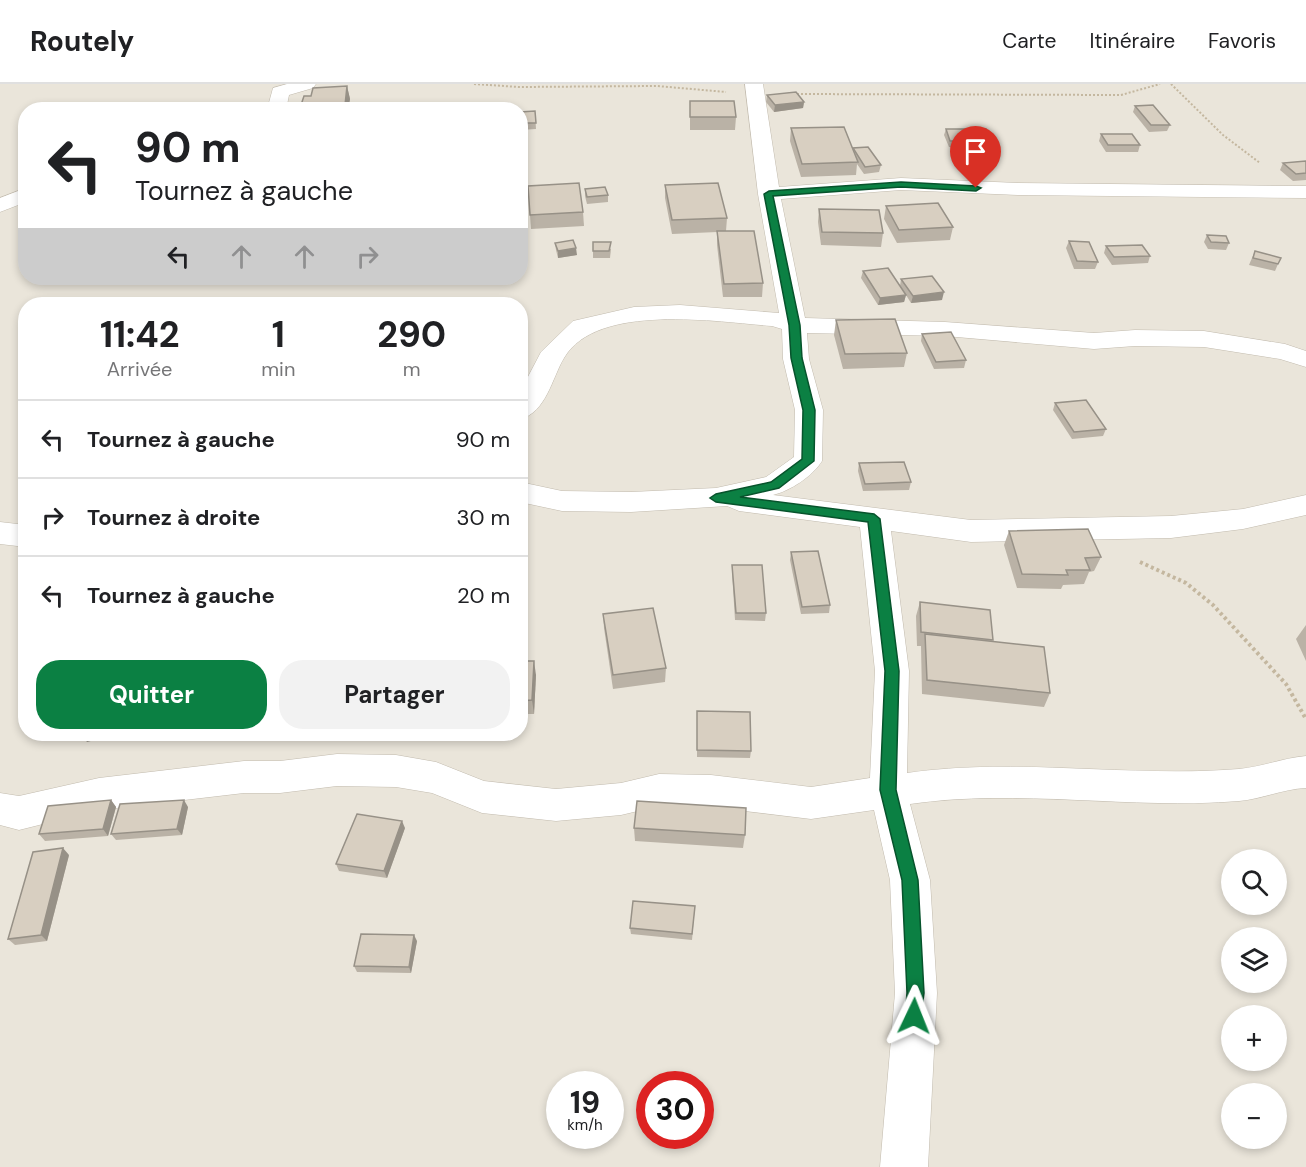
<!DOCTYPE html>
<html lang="fr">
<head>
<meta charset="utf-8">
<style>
  body { margin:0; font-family:"DM Sans",sans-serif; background:#f2f2f2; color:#202124; height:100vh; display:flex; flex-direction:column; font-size:22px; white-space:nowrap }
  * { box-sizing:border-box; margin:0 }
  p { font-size:20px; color:#757577 }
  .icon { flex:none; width:33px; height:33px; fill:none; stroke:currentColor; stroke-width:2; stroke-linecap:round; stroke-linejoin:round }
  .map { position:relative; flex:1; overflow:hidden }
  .sheet { position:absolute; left:18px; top:213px; width:510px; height:444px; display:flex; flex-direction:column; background:#fff; border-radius:24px; box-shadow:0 3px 9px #0003 }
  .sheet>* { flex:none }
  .top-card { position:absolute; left:18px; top:18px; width:510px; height:183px; border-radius:24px; box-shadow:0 3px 9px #0003; background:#fff; color:#202124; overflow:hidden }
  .tools { position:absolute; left:1221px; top:765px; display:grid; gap:12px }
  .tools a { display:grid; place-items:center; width:66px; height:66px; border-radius:50%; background:#fff; box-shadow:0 3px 9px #0003; font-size:30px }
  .speed { position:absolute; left:546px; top:987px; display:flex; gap:12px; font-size:30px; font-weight:700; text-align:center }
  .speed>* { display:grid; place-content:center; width:78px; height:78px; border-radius:50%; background:#fff; box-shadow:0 3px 9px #0003; line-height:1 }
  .speed small { font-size:15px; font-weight:400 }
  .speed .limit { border:9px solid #d22; background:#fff; color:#111 }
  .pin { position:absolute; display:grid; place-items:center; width:51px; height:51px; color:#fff; margin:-62px -26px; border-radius:50% 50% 50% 0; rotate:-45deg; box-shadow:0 0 6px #0007 }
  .pin .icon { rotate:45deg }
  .me { position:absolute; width:66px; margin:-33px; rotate:2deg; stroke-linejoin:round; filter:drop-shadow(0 0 4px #0008) }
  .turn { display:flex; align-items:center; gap:21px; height:126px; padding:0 18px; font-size:27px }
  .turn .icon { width:78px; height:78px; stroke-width:2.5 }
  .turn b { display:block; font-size:42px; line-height:51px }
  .lanes { display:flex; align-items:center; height:57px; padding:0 18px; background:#0003; justify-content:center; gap:30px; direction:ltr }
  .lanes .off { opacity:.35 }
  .eta { display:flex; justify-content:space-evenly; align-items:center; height:102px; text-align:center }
  .eta b { font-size:36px; font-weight:700; line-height:42px }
  .action { display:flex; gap:12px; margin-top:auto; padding:12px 18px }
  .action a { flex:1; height:69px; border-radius:24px; background:#0b8043; color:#fff; font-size:24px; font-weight:700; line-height:69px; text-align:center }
  .action a+a { background:#f2f2f2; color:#202124 }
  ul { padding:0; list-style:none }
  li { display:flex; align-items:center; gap:18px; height:78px; padding:0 18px; border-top:2px solid #e0e0e0 }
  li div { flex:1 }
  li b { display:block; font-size:22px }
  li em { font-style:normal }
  header { display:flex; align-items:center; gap:36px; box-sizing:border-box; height:84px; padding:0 30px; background:#fff; border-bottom:2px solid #e0e0e0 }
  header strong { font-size:28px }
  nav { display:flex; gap:33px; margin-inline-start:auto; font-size:21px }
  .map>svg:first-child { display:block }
</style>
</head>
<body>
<header>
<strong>Routely</strong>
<nav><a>Carte</a><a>Itinéraire</a><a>Favoris</a></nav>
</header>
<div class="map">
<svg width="1306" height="1083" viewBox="0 0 1306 1083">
  <rect width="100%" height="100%" fill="#f6f3ec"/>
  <path fill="#eae5da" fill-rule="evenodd" d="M0 0H1306V1083H0ZM26 26H520V194H26ZM26 220H520V650H26ZM1232 776H1276V820H1232ZM1232 854H1276V898H1232ZM1232 932H1276V976H1232ZM560 1000H610V1052H560ZM650 1000H700V1052H650ZM1232 1010H1276V1054H1232Z"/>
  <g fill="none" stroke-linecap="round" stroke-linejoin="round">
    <defs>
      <g id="minor">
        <polygon points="287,0 316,0 313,4 289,11 286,26 267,26 273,4"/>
        <path d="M745 0H763L779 103 901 94 1018 99 1306 102V114L1018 111 901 106 781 115 805 234 945 238 1094 249 1135 246 1204 247 1285 260 1306 267V283L1280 275 1204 263 1135 262 1094 265 945 252 807 249 809 275 823 326 822 377C813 392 790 407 773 411L971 436 1171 432 1243 425 1306 411V431L1243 445 1171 454 971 458 891 447 909 587 907 689C1017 673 1129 694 1239 685 1262 683 1283 674 1306 672V704C1283 705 1262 715 1239 717 1130 726 1019 704 910 720L930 796 937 909 928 1083H880L895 909 890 796 874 726 811 735 711 723 659 722 621 731 556 737 482 729 432 709 396 703 337 702 280 709H244L99 726 19 746 0 741V709L19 712 99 694 244 677H280L337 670 396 671 436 678 484 697 556 705 621 699 659 690 711 691 811 703 870 694 875 587 860 443 739 427 727 422 631 428 562 427 520 418V398L562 407 631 408 716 404 766 393 794 373 795 326 783 275 782 245 772 242C718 238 597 218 564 274 552 294 546 329 520 335V308L541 268 573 237 634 223 680 221 779 229 758 110Z"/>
        <polygon points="26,104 26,118 0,128 0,114"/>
        <polygon points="0,438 26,441 26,463 0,460"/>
      </g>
    </defs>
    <use href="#minor" stroke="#c2bbae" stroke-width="1"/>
    <g stroke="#c4b79f" stroke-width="2" stroke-dasharray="2 2" stroke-linecap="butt">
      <polyline points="474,0 519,3 657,2 726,8"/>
      <polyline points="1171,0 1223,51 1260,79"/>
      <polyline points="793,10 1121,11 1160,0"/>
    </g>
    <polyline stroke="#c4b79f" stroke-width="4" stroke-dasharray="3 3" stroke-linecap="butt" points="1140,478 1186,499 1213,521 1286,600 1306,635"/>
    <use href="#minor" fill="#fff" fill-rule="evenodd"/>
  </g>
  <g fill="#bab2a6">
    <polygon points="347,2 350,15 348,26 303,26 301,21 311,12"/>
    <polygon points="767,11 804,18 803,24 774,28 766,18"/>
    <polygon points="690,17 736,33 735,46 690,46"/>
    <polygon points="1135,22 1170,41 1167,47 1149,48 1133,28"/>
    <polygon points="535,27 536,45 520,46 520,28"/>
    <polygon points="791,44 853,65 881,81 879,88 864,90 857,80 856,91 801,93 790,57"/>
    <polygon points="946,45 991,57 990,64 949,63 944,51"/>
    <polygon points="1101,50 1140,61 1138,68 1106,68 1099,57"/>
    <polygon points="1306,77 1306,96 1293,97 1280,86 1283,79"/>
    <polygon points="665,101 727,134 726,147 763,199 762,213 723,213 717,161 717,148 672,150 665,114"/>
    <polygon points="528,102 583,128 584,142 531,145"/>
    <polygon points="585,105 608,111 608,118 587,120 585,112"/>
    <polygon points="886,122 953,143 950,156 897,159 884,135"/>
    <polygon points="819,125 883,149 881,163 821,161 818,138"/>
    <polygon points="1207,151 1229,159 1226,166 1208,165 1204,158"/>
    <polygon points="1069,157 1098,178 1095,185 1074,185 1066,164"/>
    <polygon points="593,158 611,165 610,174 593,174"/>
    <polygon points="555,159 577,171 558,174 556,166"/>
    <polygon points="1106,162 1150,172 1148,179 1112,181 1104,169"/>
    <polygon points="1255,167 1278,180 1275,187 1249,181"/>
    <polygon points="863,187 900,202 901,195 942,216 911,219 906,211 904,218 878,221 861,194"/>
    <polygon points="836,236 907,269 904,283 843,285 834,251"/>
    <polygon points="922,250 966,276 964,284 934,285 921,257"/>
    <polygon points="1055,319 1106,345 1103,352 1072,355 1053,326"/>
    <polygon points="859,379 911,398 909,406 863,407 858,387"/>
    <polygon points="1009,447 1101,473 1094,487 1089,488 1084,500 1063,501 1061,505 1017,504 1004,461"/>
    <polygon points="791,468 830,521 829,529 801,530 790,476"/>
    <polygon points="732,481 766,529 765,537 735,536 732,488"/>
    <polygon points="920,518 993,556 992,557 1050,609 1044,623 922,610 921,562 917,562 916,532"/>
    <polygon points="603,530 666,584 665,598 613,605 604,544"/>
    <polygon points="1306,541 1306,577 1296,555"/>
    <polygon points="520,577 536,591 534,630 520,630"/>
    <polygon points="697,627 751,667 750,674 697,673"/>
    <polygon points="111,716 116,723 108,752 45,757 39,750"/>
    <polygon points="188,723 182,751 116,756 111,750"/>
    <polygon points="405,744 387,794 339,787 336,780"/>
    <polygon points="634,744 745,751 743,764 635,757"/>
    <polygon points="69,771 47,857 15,861 8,855"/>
    <polygon points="695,822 692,856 631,850 630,844"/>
    <polygon points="417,857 411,889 357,888 354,882"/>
  </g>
  <g fill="#979187">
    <polygon points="347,2 350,15 348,26 346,26 345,21"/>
    <polygon points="804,18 803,24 774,28 775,21"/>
    <polygon points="576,164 577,171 558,174 558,167"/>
    <polygon points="944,208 942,216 911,219 913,212"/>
    <polygon points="906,211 904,218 878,221 880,214"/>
    <polygon points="534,577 536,591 534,630 532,616"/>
    <polygon points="87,650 109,650 109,652 87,658 82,651"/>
    <polygon points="111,716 116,723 108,752 103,745"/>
    <polygon points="184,716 188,723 182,751 177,745"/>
    <polygon points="402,737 405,744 387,794 384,787"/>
    <polygon points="63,764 69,771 47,857 41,851"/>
    <polygon points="414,851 417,857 411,889 409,883"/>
  </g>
  <g fill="#d8cfc1" stroke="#979187" stroke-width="1.5">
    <polygon points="347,2 345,21 301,21 304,12 311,12 313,4"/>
    <polygon points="796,8 804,18 775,21 767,11"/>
    <polygon points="690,17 734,17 736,33 690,33"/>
    <polygon points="402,21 406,26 383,26"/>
    <polygon points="1153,21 1170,41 1151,41 1135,22"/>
    <polygon points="535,27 536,39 520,39 520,28"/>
    <polygon points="844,43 858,78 802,80 791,44"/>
    <polygon points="946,45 986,45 991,57 950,57"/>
    <polygon points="1101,50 1132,50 1140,61 1108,61"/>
    <polygon points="868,63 881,81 865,83 853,64"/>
    <polygon points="1306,77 1306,89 1296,90 1283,79"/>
    <polygon points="579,99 583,128 530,131 528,102"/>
    <polygon points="718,99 727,134 672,136 665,101"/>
    <polygon points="605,103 608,111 587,113 585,105"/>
    <polygon points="938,119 953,143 899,146 886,122"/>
    <polygon points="819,125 879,126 883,149 822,148"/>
    <polygon points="717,147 754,147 763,199 724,200"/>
    <polygon points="1207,151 1226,152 1229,159 1211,158"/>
    <polygon points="573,156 576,164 558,167 555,159"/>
    <polygon points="1069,157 1089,158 1098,178 1077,177"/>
    <polygon points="593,158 611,158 609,167 593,167"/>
    <polygon points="1142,161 1150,172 1114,173 1106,162"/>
    <polygon points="1255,167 1281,174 1278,180 1253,174"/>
    <polygon points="888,184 906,211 880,214 863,187"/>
    <polygon points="932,192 944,208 913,212 901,195"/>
    <polygon points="895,235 907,269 845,270 836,236"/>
    <polygon points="951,248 966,276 936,278 922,250"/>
    <polygon points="1086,316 1106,345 1074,348 1055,319"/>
    <polygon points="904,378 911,398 865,400 859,379"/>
    <polygon points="1088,445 1101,473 1085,474 1090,486 1066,486 1068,491 1022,490 1009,447"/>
    <polygon points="818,467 830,521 802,523 791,468"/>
    <polygon points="732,481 762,481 766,529 736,529"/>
    <polygon points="920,518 990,526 993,556 921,548"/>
    <polygon points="653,524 666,584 613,591 603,530"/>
    <polygon points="925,550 1044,563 1050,609 927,596"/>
    <polygon points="520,577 534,577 532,616 520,617"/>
    <polygon points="697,627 750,628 751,667 697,666"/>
    <polygon points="111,716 103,745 39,750 48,722"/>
    <polygon points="184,716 177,745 111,750 120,720"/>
    <polygon points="637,717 746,724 745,751 634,744"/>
    <polygon points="357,730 402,737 384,787 336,780"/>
    <polygon points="63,764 41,851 8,855 33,768"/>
    <polygon points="633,817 695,822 692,850 630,844"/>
    <polygon points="361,850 414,851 409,883 354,882"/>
  </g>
  <polygon fill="#0b8043" stroke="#07532c" stroke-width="1.5" points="901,98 976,102 981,104 976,107 901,103 773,112 800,241 802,274 815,326 814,377 779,404 740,413 874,430 880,435 899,587 896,706 918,796 924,909 920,939 914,941 908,939 905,932 907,909 902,796 880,706 885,587 868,438 716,418 710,414 716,410 771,398 802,375 803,326 791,274 789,241 764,110 769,107"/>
</svg>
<div class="tools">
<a><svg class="icon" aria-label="search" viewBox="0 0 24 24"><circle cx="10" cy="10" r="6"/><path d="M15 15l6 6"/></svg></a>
<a><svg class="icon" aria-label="layers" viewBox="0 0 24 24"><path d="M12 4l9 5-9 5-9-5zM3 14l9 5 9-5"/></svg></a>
<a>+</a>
<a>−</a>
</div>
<div class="speed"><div>19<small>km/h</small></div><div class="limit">30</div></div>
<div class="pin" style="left:976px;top:104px;background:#d93025"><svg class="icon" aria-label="arrive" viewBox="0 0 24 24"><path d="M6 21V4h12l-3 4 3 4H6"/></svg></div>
<svg class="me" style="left:914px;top:932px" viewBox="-20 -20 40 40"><path d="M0-17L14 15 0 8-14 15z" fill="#0b8043" stroke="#fff" stroke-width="4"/></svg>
<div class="top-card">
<div class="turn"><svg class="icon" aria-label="left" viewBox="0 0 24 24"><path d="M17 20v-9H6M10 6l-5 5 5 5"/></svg><div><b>90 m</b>Tournez à gauche</div></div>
<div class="lanes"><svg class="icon" aria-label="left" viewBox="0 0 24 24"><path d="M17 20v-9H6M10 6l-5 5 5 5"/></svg><svg class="icon off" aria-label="ahead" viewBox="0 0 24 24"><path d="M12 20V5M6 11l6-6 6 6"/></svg><svg class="icon off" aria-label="ahead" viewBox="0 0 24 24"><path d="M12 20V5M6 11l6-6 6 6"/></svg><svg class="icon off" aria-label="right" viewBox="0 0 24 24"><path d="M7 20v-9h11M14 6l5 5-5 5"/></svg></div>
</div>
<section class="sheet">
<div class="eta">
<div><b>11:42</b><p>Arrivée</p></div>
<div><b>1</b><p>min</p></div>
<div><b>290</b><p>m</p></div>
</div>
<ul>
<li><svg class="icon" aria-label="left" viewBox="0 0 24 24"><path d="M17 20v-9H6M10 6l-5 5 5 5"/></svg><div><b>Tournez à gauche</b></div><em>90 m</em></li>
<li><svg class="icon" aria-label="right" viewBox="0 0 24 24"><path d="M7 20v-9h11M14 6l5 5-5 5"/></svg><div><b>Tournez à droite</b></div><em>30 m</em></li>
<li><svg class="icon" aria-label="left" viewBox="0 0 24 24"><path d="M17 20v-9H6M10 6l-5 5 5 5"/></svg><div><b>Tournez à gauche</b></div><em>20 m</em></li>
</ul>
<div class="action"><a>Quitter</a><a>Partager</a></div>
</section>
</div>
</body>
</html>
